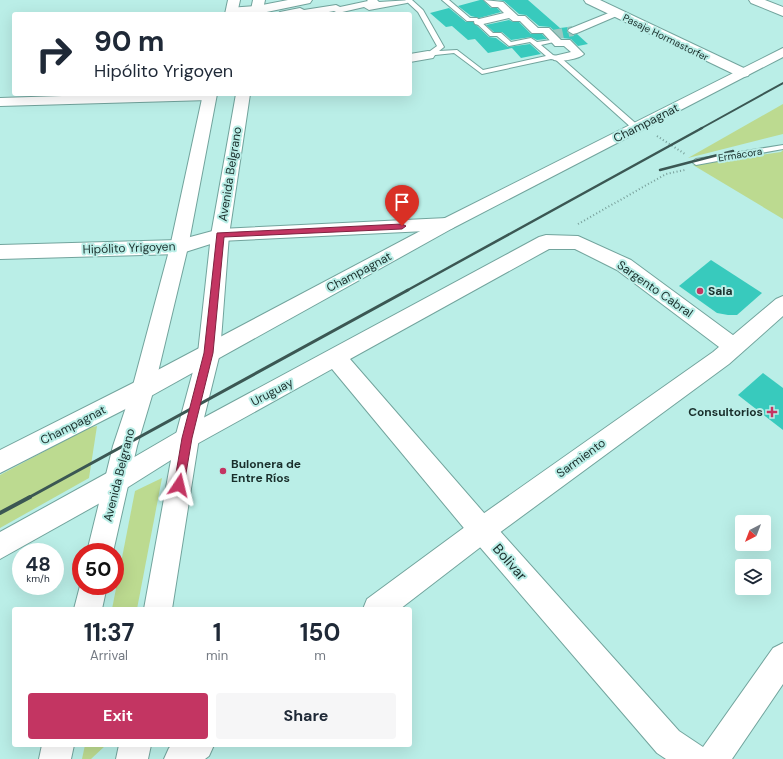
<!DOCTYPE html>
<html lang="en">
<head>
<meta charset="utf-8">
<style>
  body { margin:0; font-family:"DM Sans",sans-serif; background:#f6f6f7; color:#1f2937; height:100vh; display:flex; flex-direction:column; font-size:15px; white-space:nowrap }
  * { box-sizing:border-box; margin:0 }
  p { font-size:13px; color:#747a83 }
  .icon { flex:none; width:22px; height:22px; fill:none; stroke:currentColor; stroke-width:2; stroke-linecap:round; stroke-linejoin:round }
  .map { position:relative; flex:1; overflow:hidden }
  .details { position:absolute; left:12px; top:607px; width:400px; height:140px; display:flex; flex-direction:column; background:#fff; border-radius:4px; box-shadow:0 4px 16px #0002 }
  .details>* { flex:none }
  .top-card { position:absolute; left:12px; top:12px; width:400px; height:84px; border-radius:4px; box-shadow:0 4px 16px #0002; background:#fff; color:#1f2937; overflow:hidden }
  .needle { width:26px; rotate:222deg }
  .controls { position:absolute; left:735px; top:515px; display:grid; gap:8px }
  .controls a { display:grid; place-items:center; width:36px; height:36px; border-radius:4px; background:#fff; box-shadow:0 4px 16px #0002; font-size:20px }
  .speed { position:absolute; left:12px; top:543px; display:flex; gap:8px; font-size:20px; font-weight:700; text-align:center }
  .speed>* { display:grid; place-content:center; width:52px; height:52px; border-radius:50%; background:#fff; box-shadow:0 4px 16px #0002; line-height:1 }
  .speed small { font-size:10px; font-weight:400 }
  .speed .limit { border:6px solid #d22; background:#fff; color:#111 }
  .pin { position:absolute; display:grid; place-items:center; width:34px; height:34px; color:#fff; margin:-41px -17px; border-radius:50% 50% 50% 0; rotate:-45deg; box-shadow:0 0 4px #0007 }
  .pin .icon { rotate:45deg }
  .me { position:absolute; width:44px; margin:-22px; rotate:10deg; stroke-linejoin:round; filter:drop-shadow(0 0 3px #0008) }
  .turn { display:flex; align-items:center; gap:14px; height:84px; padding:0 16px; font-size:18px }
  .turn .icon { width:52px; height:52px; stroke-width:2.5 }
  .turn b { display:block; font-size:28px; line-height:34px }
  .eta { display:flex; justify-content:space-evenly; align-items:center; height:68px; text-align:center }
  .eta b { font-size:24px; font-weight:700; line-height:28px }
  .button { display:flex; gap:8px; margin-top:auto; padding:8px 16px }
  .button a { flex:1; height:46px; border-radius:4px; background:#c33562; color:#fff; font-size:16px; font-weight:700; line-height:46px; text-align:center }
  .button a+a { background:#f6f6f7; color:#1f2937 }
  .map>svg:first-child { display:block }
</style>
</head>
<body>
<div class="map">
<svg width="783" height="759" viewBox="0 0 783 759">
  <rect width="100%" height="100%" fill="#baeee7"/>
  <g fill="#bcda90">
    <polygon points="783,104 783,134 688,158"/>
    <polygon points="783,150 783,219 693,165 781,152"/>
    <polygon points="97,426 89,478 0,528 0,475 88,428"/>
    <polygon points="162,478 137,609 112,609 135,491"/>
    <polygon points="85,745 106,745 91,759 82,759"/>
  </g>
  <g fill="#38cabd">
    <polygon points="480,0 483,0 491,8 497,8 501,12 479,18 471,16 458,6"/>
    <polygon points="498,0 528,0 560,28 568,27 567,32 572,35 577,34 588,44 578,46 571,39 562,38 550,27 539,26 526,15 519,14 504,1"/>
    <polygon points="449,8 466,22 473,22 489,37 496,38 508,47 530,44 541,54 521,58 512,48 488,53 475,39 468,40 452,26 446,27 430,13"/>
    <polygon points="509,20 513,22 519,22 531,34 542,34 547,39 537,40 531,37 511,40 502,32 494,32 486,25"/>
    <polygon points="711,260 762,293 737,315 728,315 717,313 679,286"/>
    <polygon points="763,373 783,388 783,430 738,395"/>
  </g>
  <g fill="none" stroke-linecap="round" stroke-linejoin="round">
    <polyline stroke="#9ac8c1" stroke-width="10" stroke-dasharray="10 5.5" stroke-linecap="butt" points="553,35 573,31"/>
    <defs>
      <g id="service">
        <polygon points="405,0 412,0 423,10 444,47 439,51 457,50 483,70 546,56 530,42 509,46 497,36 490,36 474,21 467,21 442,0 449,0 470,18 477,18 493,33 501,33 511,42 531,38 537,42 558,39 558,41 541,45 553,55 560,57 641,128 637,130 634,130 556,60 551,59 482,74 454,53 426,56 426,54 437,46 418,12"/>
        <polygon points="783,145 783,149 696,165 692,162 696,159"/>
      </g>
      <g id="pedestrian">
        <polygon points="367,0 377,0 379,2 412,0 407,3 369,10 364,7 338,13 334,11 318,14 278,14 280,12 300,8 304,10 336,5 340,7 368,1"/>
        <path d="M484 0 503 2 518 16H525L538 28H549L561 40H570L584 54C579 59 562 62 554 60L553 58 554 56 571 52 564 46H555L543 33H532L520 21H513L509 18 479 25 475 24 474 22 475 20 504 13 498 7H492Z"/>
        <polygon points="616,10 619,11 621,13 619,15 577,33 573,34 568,31 569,29"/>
      </g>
      <g id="minor">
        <polygon points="288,0 312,0 310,3 257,14 229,14 226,11 228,8 257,6"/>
        <polygon points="584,0 600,0 748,70 750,73 748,76 743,77 738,76 586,3"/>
        <polygon points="749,0 765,0 783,7 783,16 751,3"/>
        <polygon points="428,51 433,52 435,55 433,58 410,62 410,54"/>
        <polygon points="124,94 215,94 216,96 214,99 209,100 0,106 0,98"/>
        <polygon points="447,218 453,220 456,224 453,228 447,230 220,241 179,254 0,259 0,245 179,240 220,229"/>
        <polygon points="546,235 578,236 631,260 741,341 745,347 741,353 734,356 727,353 617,270 575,249 549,249 350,359 491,521 679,731 703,747 773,648 783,643 783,684 732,759 666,759 657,753 473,539 332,369 195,445 125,489 0,559 0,532 107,473 179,431 539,237"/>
      </g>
      <g id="tertiary">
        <polygon points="783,48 783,57 453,228 151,396 0,473 0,450 135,382 441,220"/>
        <polygon points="783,296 783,316 729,364 491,539 400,609 363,609 367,599 473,521 713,352 776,299"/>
        <polygon points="172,745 214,745 209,756 205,759 164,759 169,748"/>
      </g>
      <g id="secondary">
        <polygon points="228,0 240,0 237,14 225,14"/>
        <polygon points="253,0 265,0 262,14 250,14"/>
        <polygon points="203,94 217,94 188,247 154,389 137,446 113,552 87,552 113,446 132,389 170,247"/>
        <polygon points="236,94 250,94 229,235 220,353 199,438 172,609 144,609 175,438 198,353 211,235"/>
        <polygon points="81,582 81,586 107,586 102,609 74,609"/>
        <polygon points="42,745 74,745 71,759 39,759"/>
        <polygon points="119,745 151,745 148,759 116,759"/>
      </g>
    </defs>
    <use href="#service" stroke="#72a49d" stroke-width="2"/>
    <use href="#pedestrian" stroke="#72a49d" stroke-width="2"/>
    <use href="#minor" stroke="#72a49d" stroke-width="2"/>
    <use href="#tertiary" stroke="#72a49d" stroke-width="2"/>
    <use href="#secondary" stroke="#72a49d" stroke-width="2"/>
    <g stroke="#779e99" stroke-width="2" stroke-dasharray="1 2.5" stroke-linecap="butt">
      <polyline points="657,136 685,154"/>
      <polyline points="578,224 666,174 685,170"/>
    </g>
    <use href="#service" fill="#fff" fill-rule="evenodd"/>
    <use href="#pedestrian" fill="#fff" fill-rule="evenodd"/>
    <use href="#minor" fill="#fff" fill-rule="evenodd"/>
    <use href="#tertiary" fill="#fff" fill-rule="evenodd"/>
    <use href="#secondary" fill="#fff" fill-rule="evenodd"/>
    <polyline stroke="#3b5753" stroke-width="2" points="700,129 783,83"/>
    <g stroke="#3b5753" stroke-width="2.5">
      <polyline points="660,170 733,151"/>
      <polyline points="406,291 702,128"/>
    </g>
    <polyline stroke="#3b5753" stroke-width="3" points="28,498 408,290"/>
    <polyline stroke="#3b5753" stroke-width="4" points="0,513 30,497"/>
  </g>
  <polygon fill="#c33562" stroke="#7f2240" points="402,224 406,226 402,229 224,237 213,353 192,438 184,485 183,488 179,490 176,488 174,485 182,438 204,353 217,233"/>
  <g fill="#c33562" stroke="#baeee7" stroke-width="1.5">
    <circle cx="700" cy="291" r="4"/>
    <path d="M770 406h4v4h4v4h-4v4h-4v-4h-4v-4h4z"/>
    <circle cx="223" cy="471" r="4"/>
  </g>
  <g text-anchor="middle" stroke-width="4" stroke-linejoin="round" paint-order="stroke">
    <g font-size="10" fill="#192e2b" stroke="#baeee7">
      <text transform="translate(666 37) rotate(26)" y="4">Pasaje Hormastorfer</text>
      <text transform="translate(740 154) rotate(-9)" y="4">Ermácora</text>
    </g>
    <g font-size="12" fill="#192e2b" stroke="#baeee7">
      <text transform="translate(646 123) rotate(-27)" y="4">Champagnat</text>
      <text transform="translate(230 174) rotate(-81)" y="4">Avenida Belgrano</text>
      <text transform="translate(129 248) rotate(-2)" y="4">Hipólito Yrigoyen</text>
      <text transform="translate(359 272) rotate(-28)" y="4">Champagnat</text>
      <text transform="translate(655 289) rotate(35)" y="4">Sargento Cabral</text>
      <text transform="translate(272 392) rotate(-28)" y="4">Uruguay</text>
      <text transform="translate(73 425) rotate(-27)" y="4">Champagnat</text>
      <text transform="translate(581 458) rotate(-36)" y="4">Sarmiento</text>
      <text transform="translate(119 475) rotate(-76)" y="4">Avenida Belgrano</text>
    </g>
    <g font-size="12" font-weight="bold" fill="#192e2b" stroke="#baeee7" text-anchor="start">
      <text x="708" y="295">Sala</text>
      <text x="763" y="416" text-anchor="end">Consultorios</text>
      <text x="231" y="468">Bulonera de<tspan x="231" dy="14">Entre Ríos</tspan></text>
    </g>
    <g font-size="14" fill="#192e2b" stroke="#baeee7">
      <text transform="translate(510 562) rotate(49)" y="5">Bolivar</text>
    </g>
  </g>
</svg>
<div class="controls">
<a><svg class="needle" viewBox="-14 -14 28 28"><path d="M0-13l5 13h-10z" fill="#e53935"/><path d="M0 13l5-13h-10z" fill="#747a83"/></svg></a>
<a><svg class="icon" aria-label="layers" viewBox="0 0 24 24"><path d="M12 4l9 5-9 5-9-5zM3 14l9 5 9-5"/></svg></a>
</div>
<div class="speed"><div>48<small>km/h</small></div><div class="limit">50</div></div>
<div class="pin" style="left:402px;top:226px;background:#d93025"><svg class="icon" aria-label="arrive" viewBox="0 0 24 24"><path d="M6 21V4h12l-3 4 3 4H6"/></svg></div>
<svg class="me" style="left:179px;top:485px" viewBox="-20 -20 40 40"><path d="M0-17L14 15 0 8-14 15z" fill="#c33562" stroke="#fff" stroke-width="4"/></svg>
<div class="top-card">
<div class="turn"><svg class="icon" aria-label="right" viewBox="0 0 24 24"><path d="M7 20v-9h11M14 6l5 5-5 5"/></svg><div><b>90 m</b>Hipólito Yrigoyen</div></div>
</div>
<section class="details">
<div class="eta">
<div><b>11:37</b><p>Arrival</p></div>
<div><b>1</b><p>min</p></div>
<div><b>150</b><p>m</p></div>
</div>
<div class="button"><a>Exit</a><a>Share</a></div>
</section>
</div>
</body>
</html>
